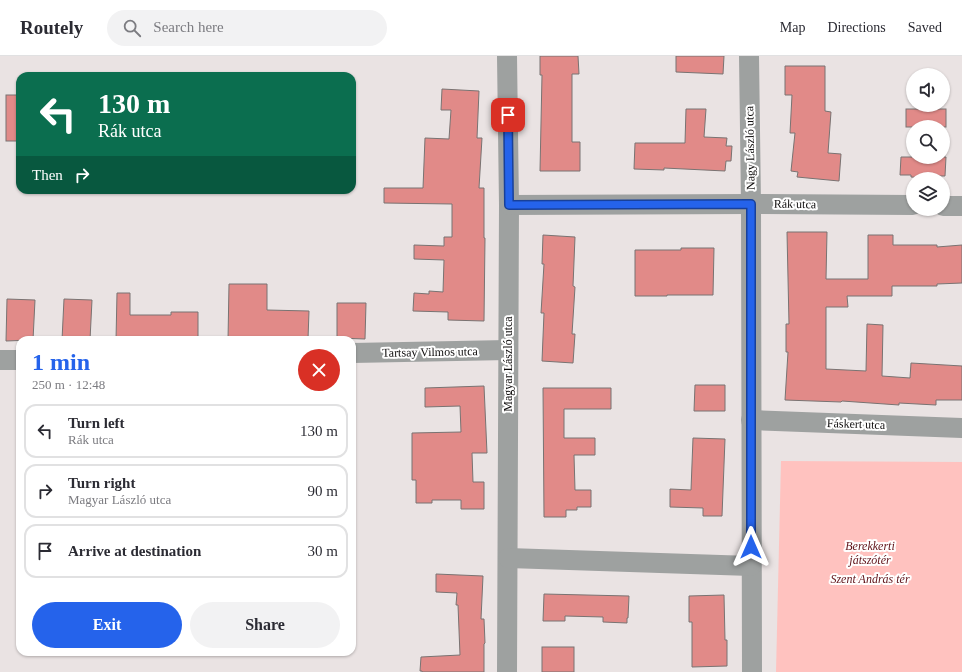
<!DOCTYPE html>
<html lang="en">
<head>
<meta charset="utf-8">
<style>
  body { margin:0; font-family:Georgia,serif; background:#f2f2f3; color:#2b2b33; height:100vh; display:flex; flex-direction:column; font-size:15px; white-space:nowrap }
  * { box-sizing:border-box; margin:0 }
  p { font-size:13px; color:#7c7c81 }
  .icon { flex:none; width:22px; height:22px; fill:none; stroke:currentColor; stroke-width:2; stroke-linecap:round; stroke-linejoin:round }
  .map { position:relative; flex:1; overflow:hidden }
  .side { position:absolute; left:16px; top:280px; width:340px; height:320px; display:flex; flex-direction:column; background:#fff; border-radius:12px; box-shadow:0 1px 3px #0004 }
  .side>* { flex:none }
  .top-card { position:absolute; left:16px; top:16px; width:340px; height:122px; border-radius:12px; box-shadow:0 1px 3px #0004; background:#0b6e4f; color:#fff; overflow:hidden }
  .tools { position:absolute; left:906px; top:12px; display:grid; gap:8px }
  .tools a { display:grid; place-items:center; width:44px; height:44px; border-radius:50%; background:#fff; box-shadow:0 1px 3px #0004; font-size:20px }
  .pin { position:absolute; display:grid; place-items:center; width:34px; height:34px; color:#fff; margin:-17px; border-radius:8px; box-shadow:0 2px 6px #0006 }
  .me { position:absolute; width:44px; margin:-22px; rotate:0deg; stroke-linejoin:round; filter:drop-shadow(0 0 3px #0008) }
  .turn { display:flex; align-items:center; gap:14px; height:84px; padding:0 16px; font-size:18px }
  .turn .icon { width:52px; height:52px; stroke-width:2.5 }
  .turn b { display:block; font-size:28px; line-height:34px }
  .then { display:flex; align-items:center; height:38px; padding:0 16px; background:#0003; gap:8px; font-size:15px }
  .round { display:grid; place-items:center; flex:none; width:42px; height:42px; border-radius:21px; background:#f2f2f3 }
  .overview { display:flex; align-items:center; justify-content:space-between; height:68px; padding:0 16px }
  h1 { font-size:24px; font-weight:600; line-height:30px; color:#2563eb }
  .action { display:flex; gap:8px; margin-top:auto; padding:8px 16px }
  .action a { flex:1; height:46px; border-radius:24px; background:#2563eb; color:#fff; font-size:16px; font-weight:600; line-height:46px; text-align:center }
  .action a+a { background:#f2f2f3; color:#2b2b33 }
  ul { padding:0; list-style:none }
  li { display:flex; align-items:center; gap:12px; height:54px; margin:0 8px 6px; padding:0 8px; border:2px solid #e1e1e2; border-radius:12px }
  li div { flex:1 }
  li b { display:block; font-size:15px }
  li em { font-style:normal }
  header { display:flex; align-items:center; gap:24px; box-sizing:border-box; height:56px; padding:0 20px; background:#fff; border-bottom:1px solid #e1e1e2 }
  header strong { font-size:19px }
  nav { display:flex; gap:22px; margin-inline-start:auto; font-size:14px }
  .search { width:280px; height:36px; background:#f2f2f3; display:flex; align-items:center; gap:10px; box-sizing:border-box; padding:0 14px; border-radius:22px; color:#7c7c81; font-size:15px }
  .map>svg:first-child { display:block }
</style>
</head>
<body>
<header>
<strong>Routely</strong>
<div class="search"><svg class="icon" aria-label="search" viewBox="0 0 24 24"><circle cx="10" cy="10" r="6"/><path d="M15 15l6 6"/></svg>Search here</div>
<nav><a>Map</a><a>Directions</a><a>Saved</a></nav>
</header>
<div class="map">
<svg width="962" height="616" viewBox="0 0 962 616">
  <rect width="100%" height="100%" fill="#eae3e3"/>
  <polygon fill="#ffc2bf" points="781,405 962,406 962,616 776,616"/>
  <g fill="#e18a88" stroke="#797372">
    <polygon points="540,0 578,0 579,18 572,18 572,86 580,86 580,115 540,115 542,19 540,19"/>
    <polygon points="676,0 724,0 723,18 676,16"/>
    <polygon points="785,10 825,10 825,55 831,56 828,97 841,98 839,125 797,121 798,116 791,115 795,77 790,77 792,39 785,39"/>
    <polygon points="442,33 479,35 477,82 482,82 479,132 484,132 484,182 485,182 484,265 448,264 448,256 413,255 414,237 429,238 429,235 443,236 444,204 414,203 414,189 444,190 444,181 452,181 452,148 384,147 384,132 423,132 425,82 449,83 451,54 441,54"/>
    <rect x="6" y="39" width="14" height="46"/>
    <polygon points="686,53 706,53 704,81 727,82 726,90 732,90 731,105 726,105 725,115 664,112 664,114 634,113 635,87 685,87"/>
    <rect x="906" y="53" width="40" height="18"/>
    <polygon points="901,101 946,101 945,120 927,120 927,122 911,121 911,119 900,119"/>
    <polygon points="787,176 827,176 826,223 868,223 868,179 893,179 893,189 937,189 937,191 962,189 962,227 937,228 937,230 892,230 892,240 847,240 848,251 826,251 826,313 866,315 867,268 883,269 882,320 910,322 911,307 962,310 962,344 936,344 936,349 899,347 899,349 842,345 841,346 785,344 788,296 786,296 786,268 789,268"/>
    <polygon points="543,179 575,181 573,230 575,231 572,278 575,278 573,307 542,305 544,257 541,257 544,208 542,208"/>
    <polygon points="681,192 714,192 713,239 667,239 667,240 635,240 635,194 681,194"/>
    <polygon points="229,228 267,228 267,254 309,255 308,283 267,282 267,284 228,284"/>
    <polygon points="117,237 130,237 130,259 171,259 171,256 198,256 198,283 150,282 150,284 116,284"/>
    <polygon points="7,243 35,244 33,284 6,285"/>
    <polygon points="64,243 92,244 90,284 62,284"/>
    <polygon points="337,247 366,247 365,283 337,282"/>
    <polygon points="695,329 725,329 725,355 694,355"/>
    <polygon points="484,330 487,397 472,397 473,426 484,426 484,453 461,453 461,444 432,444 432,447 416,447 416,424 412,424 412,377 461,376 460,350 425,351 425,332"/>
    <polygon points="543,332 611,332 611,353 564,353 564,382 595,382 595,399 574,399 575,434 591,434 591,451 577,451 577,454 566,454 566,461 544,461"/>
    <polygon points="693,382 725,383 722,460 703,460 703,452 670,451 670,433 691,434"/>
    <polygon points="436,518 483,520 481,563 484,563 485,587 484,588 484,616 422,616 422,615 420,615 421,601 460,599 458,549 456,549 457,537 436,536"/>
    <polygon points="544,538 629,540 628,562 627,562 627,567 603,566 603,561 565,560 565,565 543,565"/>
    <polygon points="724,539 725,584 727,584 727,610 692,611 692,566 689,566 689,540"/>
    <rect x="542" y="591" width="32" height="25"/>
  </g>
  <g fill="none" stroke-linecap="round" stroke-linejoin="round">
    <g stroke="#9ea1a0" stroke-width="20">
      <polyline points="507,0 509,149 507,616"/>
      <polyline points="749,0 751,148 752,616"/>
      <polyline points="509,149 751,148 913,149"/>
      <polyline points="943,150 962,150"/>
      <polyline points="352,297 508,294"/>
      <polyline points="0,304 20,304"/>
      <polyline points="751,364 962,372"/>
      <polyline points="508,502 751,510"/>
    </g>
  </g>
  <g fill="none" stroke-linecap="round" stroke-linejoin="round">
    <defs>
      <polyline id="route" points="508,59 509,149 751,148 751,491"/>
    </defs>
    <use href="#route" stroke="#184099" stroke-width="10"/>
    <use href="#route" stroke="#2563eb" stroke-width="7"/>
  </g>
  <g text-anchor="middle" stroke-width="4" stroke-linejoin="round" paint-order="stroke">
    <g font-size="12" fill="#0d0b0b" stroke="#fff">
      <text transform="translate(750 92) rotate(-91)" y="4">Nagy László utca</text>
      <text transform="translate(795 148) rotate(1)" y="4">Rák utca</text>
      <text transform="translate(430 296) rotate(-1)" y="4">Tartsay Vilmos utca</text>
      <text transform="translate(508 308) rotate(-90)" y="4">Magyar László utca</text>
      <text transform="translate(856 368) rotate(2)" y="4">Fáskert utca</text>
    </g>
    <g font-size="12" font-style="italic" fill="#601319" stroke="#fff">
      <text x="870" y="494">Berekkerti<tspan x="870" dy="14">játszótér</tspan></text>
      <text x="870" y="527">Szent András tér</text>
    </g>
  </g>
</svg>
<div class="tools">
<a><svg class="icon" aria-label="sound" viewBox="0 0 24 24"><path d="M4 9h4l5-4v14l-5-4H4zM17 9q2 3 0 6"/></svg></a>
<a><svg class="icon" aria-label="search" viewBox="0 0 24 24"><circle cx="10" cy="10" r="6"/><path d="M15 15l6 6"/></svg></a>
<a><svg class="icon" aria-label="layers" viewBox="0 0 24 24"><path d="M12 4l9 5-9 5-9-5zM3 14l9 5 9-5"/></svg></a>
</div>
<div class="pin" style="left:508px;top:59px;background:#d93025"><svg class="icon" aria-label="arrive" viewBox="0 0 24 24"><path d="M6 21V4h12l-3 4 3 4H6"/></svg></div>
<svg class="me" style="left:751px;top:491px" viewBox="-20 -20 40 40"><path d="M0-17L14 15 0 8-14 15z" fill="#2563eb" stroke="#fff" stroke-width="4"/></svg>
<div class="top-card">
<div class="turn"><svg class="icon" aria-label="left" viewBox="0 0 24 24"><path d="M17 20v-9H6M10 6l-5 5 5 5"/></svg><div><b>130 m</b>Rák utca</div></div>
<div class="then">Then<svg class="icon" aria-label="right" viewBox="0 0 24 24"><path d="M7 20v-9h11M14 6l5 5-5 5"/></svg></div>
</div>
<section class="side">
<div class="overview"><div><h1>1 min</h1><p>250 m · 12:48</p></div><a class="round" style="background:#d93025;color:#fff"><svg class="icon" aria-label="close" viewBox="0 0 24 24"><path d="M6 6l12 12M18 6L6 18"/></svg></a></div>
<ul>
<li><svg class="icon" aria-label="left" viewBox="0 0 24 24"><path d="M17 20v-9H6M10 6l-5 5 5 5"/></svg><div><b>Turn left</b><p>Rák utca</p></div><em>130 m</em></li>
<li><svg class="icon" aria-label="right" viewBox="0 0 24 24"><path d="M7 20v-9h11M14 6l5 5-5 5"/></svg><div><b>Turn right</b><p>Magyar László utca</p></div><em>90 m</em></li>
<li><svg class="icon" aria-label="arrive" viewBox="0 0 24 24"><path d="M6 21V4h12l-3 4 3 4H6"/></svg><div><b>Arrive at destination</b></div><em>30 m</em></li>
</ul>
<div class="action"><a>Exit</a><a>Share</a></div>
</section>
</div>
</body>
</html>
